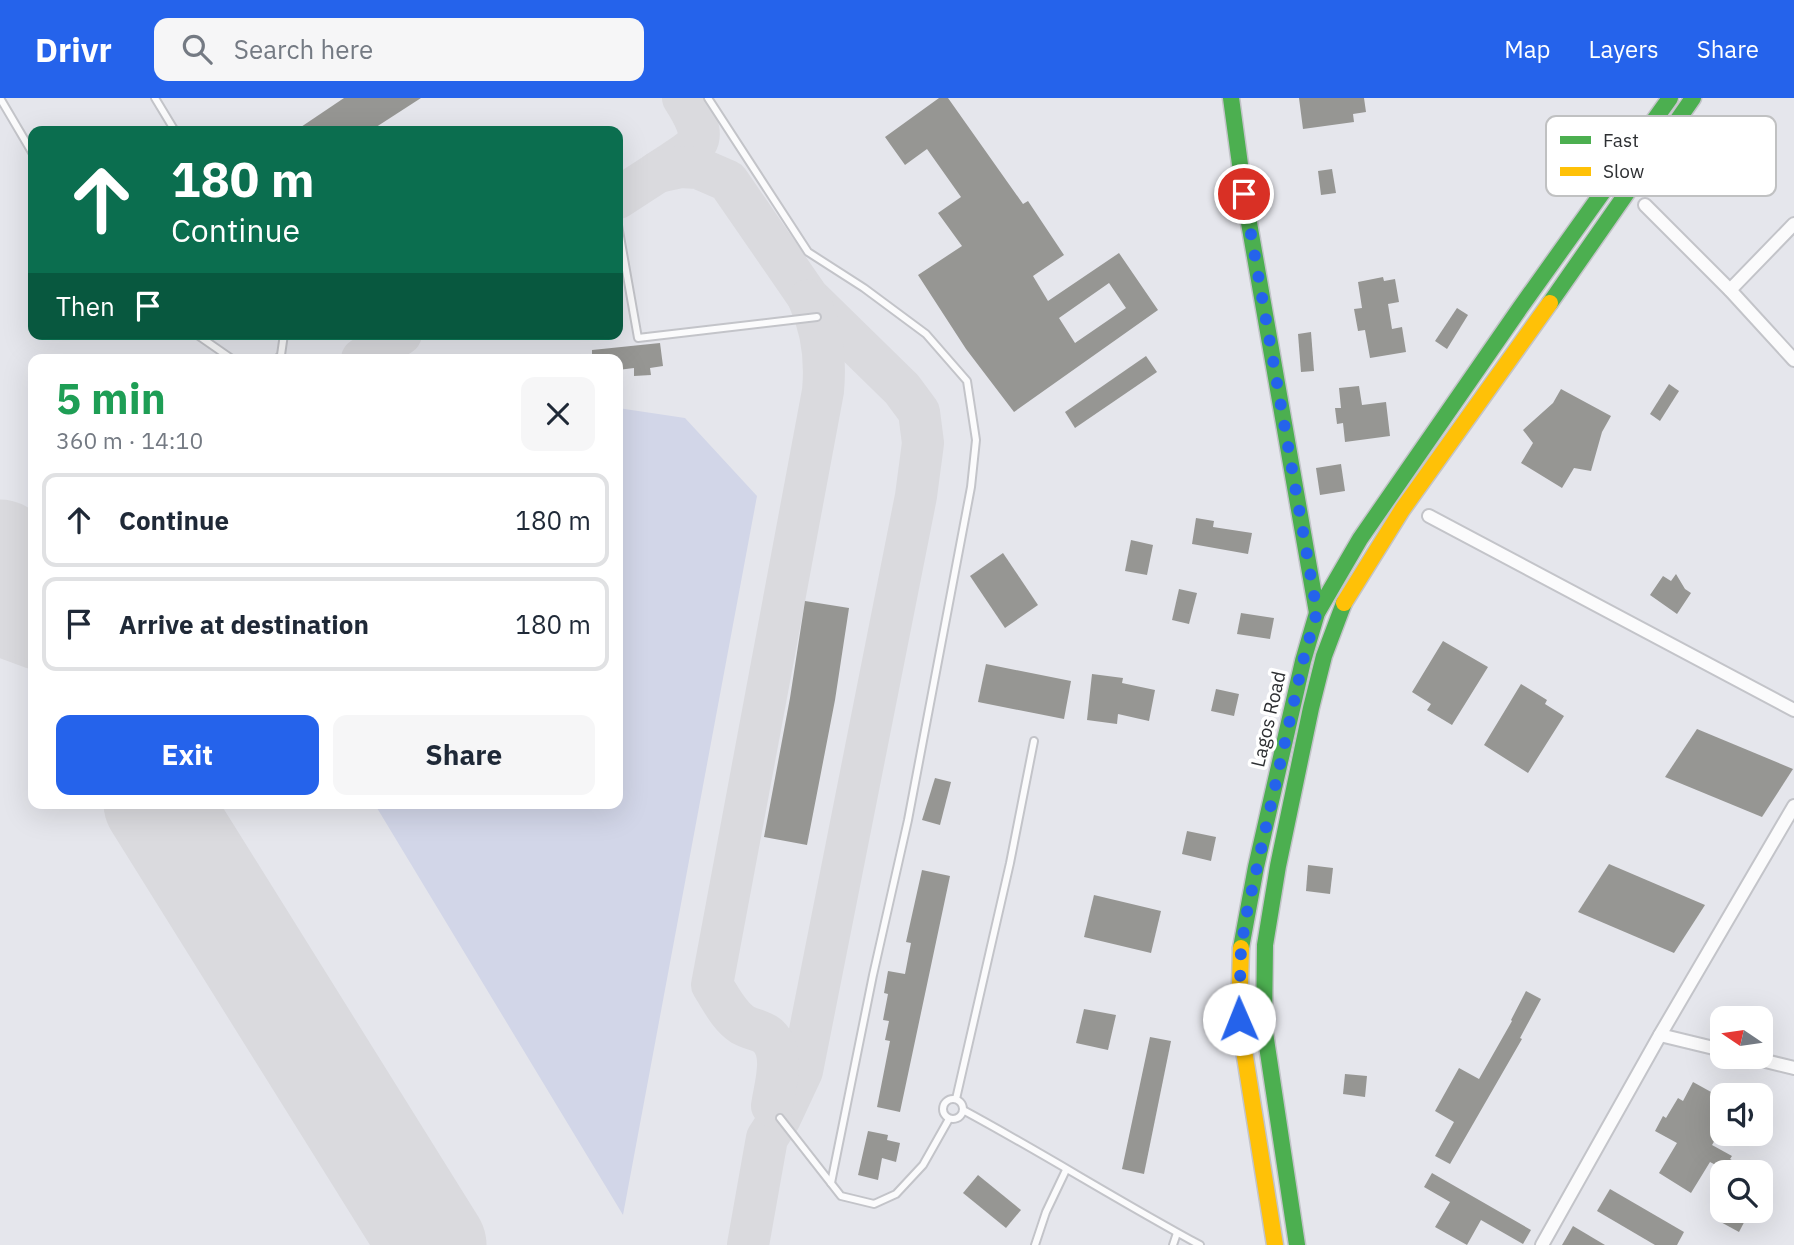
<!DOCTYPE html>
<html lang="en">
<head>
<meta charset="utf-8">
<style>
  body { margin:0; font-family:"IBM Plex Sans",sans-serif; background:#f6f6f7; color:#1f2937; height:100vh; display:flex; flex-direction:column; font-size:26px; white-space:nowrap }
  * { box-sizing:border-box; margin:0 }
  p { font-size:23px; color:#747a83 }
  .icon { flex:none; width:38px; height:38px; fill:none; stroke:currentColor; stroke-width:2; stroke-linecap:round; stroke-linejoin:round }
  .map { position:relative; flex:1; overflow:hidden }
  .panel { position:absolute; left:28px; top:256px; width:595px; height:455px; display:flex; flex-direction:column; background:#fff; border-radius:14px; box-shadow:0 7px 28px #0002 }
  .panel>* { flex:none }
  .top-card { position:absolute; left:28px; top:28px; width:595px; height:214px; border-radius:14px; box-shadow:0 7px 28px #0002; background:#0b6e4f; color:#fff; overflow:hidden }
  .needle { width:46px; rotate:283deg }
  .fabs { position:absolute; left:1710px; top:908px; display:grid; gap:14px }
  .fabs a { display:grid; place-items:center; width:63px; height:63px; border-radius:14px; background:#fff; box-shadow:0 7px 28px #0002; font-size:35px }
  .pin { position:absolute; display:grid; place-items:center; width:60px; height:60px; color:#fff; margin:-30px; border:4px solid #fff; border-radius:50%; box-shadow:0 2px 7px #0007 }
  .me { position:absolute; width:77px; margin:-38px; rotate:359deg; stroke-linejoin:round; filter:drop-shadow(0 0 5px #0008) }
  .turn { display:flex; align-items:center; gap:24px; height:147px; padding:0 28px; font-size:32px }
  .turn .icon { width:91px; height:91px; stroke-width:2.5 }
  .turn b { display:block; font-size:49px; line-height:60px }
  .then { display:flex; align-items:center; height:66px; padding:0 28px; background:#0003; gap:14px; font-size:26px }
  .round { display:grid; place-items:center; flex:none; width:74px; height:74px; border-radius:14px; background:#f6f6f7 }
  .overview { display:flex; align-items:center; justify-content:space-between; height:119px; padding:0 28px }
  h1 { font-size:42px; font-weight:700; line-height:52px; color:#1e9e55 }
  .button { display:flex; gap:14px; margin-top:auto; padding:14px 28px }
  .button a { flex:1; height:80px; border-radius:14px; background:#2563eb; color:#fff; font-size:28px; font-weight:700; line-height:80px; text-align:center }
  .button a+a { background:#f6f6f7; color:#1f2937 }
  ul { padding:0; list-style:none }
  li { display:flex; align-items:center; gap:21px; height:94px; margin:0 14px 10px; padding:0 14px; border:4px solid #e0e1e3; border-radius:14px }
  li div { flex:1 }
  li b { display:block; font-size:26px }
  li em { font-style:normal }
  header { display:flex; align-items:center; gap:42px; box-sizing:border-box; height:98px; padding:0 35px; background:#2563eb; color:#fff }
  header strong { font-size:33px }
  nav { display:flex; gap:38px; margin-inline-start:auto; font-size:24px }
  .search { width:490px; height:63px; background:#f6f6f7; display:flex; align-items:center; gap:18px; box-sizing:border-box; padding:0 24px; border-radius:14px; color:#747a83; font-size:26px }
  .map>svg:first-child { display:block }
</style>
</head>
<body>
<header>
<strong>Drivr</strong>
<div class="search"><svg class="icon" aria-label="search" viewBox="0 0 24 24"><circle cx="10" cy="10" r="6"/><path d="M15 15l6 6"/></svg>Search here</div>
<nav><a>Map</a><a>Layers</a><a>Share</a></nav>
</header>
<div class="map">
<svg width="1794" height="1147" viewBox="0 0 1794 1147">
  <rect width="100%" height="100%" fill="#e5e6ec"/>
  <polygon fill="#d2d6e8" points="618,310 685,320 757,398 623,1117 374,705 618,705"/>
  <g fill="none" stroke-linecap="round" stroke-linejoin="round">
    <g stroke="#dadade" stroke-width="42">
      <path d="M658 74C698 47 713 47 683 0"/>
      <polyline points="618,100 658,74 681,69 698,70 728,83 808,199 902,291 919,314 923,345 916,398 802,973 780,1020 767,1040 748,1147"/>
      <polyline points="362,261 401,236"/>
      <polyline points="0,427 8,432 33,438"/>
      <polyline points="0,538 33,550"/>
      <path d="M772 1008C775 987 786 955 768 938 761 932 750 931 743 927 729 918 721 901 712 887L823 293C826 261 822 231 809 202"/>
    </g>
    <g stroke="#dadade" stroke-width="107">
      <polyline points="0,455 33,508"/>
      <polyline points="157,705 433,1147"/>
    </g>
  </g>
  <g fill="#969693" fill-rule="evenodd">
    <polygon points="344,0 421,0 370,33 295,33"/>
    <path d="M939 0H948L1023 106 1028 103 1064 157 1033 178 1048 203 1119 155 1158 212 1014 314 966 251 918 177 962 148 938 115 961 99 927 51 905 67 885 39ZM1109 185 1126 210 1075 245 1059 220Z"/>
    <polygon points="1299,0 1364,0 1366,14 1353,16 1354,24 1303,31"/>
    <polygon points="1332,71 1336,95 1321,97 1318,73"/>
    <polygon points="1383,179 1384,183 1395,181 1399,204 1388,206 1392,231 1402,229 1406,254 1370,260 1365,232 1358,233 1354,211 1362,210 1358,184"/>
    <polygon points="1457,210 1468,217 1447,251 1435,243"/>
    <polygon points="1311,234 1314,273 1301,274 1298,236"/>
    <polygon points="660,245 663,268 650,270 651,277 634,278 634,270 618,272 618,261 592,261 592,252"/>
    <polygon points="1146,258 1157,274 1075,330 1065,314"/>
    <polygon points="1669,286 1679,293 1660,323 1650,316"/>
    <polygon points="1359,288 1362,307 1386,304 1390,338 1345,344 1343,325 1337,326 1335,310 1341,310 1339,290"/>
    <polygon points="1561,291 1611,318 1602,334 1591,373 1574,370 1562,390 1521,365 1533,345 1523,332 1553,305"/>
    <polygon points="1341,366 1345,393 1320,397 1316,370"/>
    <polygon points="1196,420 1214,423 1213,429 1252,435 1248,456 1192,446"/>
    <polygon points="1131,442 1153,447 1147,477 1125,473"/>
    <polygon points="1003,455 1038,507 1005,530 970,478"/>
    <polygon points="1676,476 1685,491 1691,495 1677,516 1650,497 1663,478 1671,483"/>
    <polygon points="1179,491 1197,495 1189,526 1172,522"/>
    <polygon points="805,503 849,510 835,602 807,747 764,739 790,600"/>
    <polygon points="1241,515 1274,520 1270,541 1237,536"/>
    <polygon points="1443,543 1488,569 1452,627 1427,612 1431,606 1412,594"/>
    <polygon points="986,566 1071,583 1064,621 978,604"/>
    <polygon points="1092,576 1123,580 1122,585 1155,592 1149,623 1118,616 1117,626 1087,622"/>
    <polygon points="1521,586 1547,602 1545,606 1564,618 1528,675 1484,647"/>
    <polygon points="1216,591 1239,596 1234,618 1211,613"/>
    <polygon points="1697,631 1793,671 1762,719 1665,679"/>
    <polygon points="935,680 951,684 940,727 922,722"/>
    <polygon points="1187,733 1216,739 1211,763 1182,756"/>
    <polygon points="1609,766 1705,807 1674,855 1578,814"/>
    <polygon points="1308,767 1333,770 1330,796 1306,793"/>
    <polygon points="922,772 950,778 900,1014 877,1009 890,943 885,942 889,923 883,922 888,896 884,895 888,873 905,876 911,845 906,844"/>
    <polygon points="1094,797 1161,813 1151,855 1084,839"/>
    <polygon points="1526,893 1541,901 1520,940 1522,941 1450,1066 1435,1058 1454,1024 1435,1013 1459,970 1479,981 1512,923 1511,922"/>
    <polygon points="1084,911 1116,917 1108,952 1076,945"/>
    <polygon points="1150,939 1171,943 1144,1076 1122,1071"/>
    <polygon points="1345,976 1367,978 1365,999 1343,996"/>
    <polygon points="1693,984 1722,1000 1722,1030 1712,1047 1732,1058 1730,1061 1753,1074 1729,1074 1710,1064 1691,1095 1659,1075 1677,1045 1655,1033 1663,1018 1666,1020 1678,1000 1683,1003"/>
    <polygon points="868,1033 888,1037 887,1042 900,1045 896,1064 882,1060 878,1082 858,1077"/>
    <polygon points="1432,1075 1531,1132 1523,1146 1481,1122 1467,1147 1435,1129 1450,1104 1424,1089"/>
    <polygon points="978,1077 1021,1112 1006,1130 963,1095"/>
    <polygon points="1610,1091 1684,1134 1677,1147 1655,1147 1597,1113"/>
    <polygon points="1722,1113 1750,1113 1739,1134 1717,1122"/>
    <polygon points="1573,1128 1605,1147 1562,1147"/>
  </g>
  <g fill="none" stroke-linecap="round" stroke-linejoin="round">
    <defs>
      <g id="lane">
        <polyline points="0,0 33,56"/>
        <polyline points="155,0 175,33"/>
        <polyline points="708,0 808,154 864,190 926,236 967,283 976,342 971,389 908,722 873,877 831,1085"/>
        <polyline points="618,127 638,240 817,219"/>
        <polyline points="196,236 232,261"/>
        <polyline points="277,261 281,257 284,236"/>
        <circle cx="953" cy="1011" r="10"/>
        <polyline points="956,1001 1010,765 1034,643"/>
        <path d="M963 1012C1043 1055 1120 1104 1200 1147"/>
        <polyline points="780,1020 841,1098 874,1106 896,1096 923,1067 949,1021"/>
        <polyline points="1035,1147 1046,1114 1066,1072"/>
        <polyline points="1173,1147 1177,1135"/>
      </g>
      <g id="street">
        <polyline points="1645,107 1730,192 1794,262"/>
        <polyline points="1730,192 1794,126"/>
        <polyline points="1429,418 1794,612"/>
        <polyline points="1660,937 1722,952"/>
        <polyline points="1749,959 1794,970"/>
        <polyline points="1542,1147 1660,937 1794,708"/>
      </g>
      <g id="fast">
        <polyline points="1231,0 1244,96 1317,515"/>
        <polyline points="1550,205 1693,0"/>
        <polyline points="1241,850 1256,769 1303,563 1317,515 1360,441 1520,210 1670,0"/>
        <polyline points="1297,1147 1264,928 1265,847 1278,768 1311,610 1324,558 1344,505"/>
      </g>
      <g id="slow">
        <polyline points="1344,505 1402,412 1550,205"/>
        <polyline points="1241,850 1239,921 1275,1147"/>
      </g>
    </defs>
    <use href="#lane" stroke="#c3c4c9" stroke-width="10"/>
    <use href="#street" stroke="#c3c4c9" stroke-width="16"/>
    <use href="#fast" stroke="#c3c4c9" stroke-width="19"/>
    <use href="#slow" stroke="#c3c4c9" stroke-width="19"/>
    <use href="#lane" stroke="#fbfbfc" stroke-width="6"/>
    <use href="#street" stroke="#fbfbfc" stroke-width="12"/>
    <use href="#fast" stroke="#4caf50" stroke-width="16"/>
    <use href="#slow" stroke="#ffc107" stroke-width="16"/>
  </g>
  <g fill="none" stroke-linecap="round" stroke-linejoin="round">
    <polyline stroke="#2563eb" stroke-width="12" stroke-dasharray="0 21.6" points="1239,921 1241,850 1247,814 1303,563 1317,514 1244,96"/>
  </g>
  <g text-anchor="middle" stroke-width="7" stroke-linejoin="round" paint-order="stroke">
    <g font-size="19" fill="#2d2f32" stroke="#fff">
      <text transform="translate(1268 621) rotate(-77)" y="7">Lagos Road</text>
    </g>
  </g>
  <rect x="1546" y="18" width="230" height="80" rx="10" fill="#fff" stroke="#c0c1c2" stroke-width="2"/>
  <rect x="1560" y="38" width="31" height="8" fill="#4caf50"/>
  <rect x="1560" y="69" width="31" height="9" fill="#ffc107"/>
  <g font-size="19" fill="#2d2f32">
    <text x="1603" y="49">Fast</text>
    <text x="1603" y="80">Slow</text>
  </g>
</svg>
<div class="fabs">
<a><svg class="needle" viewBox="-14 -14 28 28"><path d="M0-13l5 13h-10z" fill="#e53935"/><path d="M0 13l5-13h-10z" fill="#747a83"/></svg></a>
<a><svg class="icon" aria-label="sound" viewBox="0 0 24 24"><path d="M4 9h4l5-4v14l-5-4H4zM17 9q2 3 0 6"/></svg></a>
<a><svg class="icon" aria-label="search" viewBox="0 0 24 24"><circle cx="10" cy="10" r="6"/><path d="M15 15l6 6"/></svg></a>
</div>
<div class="pin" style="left:1244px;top:96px;background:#d93025"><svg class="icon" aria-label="arrive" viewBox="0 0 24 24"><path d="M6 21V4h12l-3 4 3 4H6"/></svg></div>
<svg class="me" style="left:1239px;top:921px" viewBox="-20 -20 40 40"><circle r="19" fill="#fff"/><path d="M0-13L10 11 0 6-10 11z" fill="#2563eb"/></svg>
<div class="top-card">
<div class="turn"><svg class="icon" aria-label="ahead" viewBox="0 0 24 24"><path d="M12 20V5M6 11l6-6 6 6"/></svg><div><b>180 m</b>Continue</div></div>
<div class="then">Then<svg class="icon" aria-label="arrive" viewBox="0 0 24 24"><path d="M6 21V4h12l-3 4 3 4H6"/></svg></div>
</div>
<section class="panel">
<div class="overview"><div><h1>5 min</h1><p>360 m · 14:10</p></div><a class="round"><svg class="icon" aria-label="close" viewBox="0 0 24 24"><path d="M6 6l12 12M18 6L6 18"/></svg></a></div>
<ul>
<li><svg class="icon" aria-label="ahead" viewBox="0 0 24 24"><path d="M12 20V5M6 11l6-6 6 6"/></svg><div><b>Continue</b></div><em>180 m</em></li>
<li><svg class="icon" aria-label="arrive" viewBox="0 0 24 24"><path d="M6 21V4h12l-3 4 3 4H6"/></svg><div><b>Arrive at destination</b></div><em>180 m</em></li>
</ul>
<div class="button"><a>Exit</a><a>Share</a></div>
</section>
</div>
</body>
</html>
